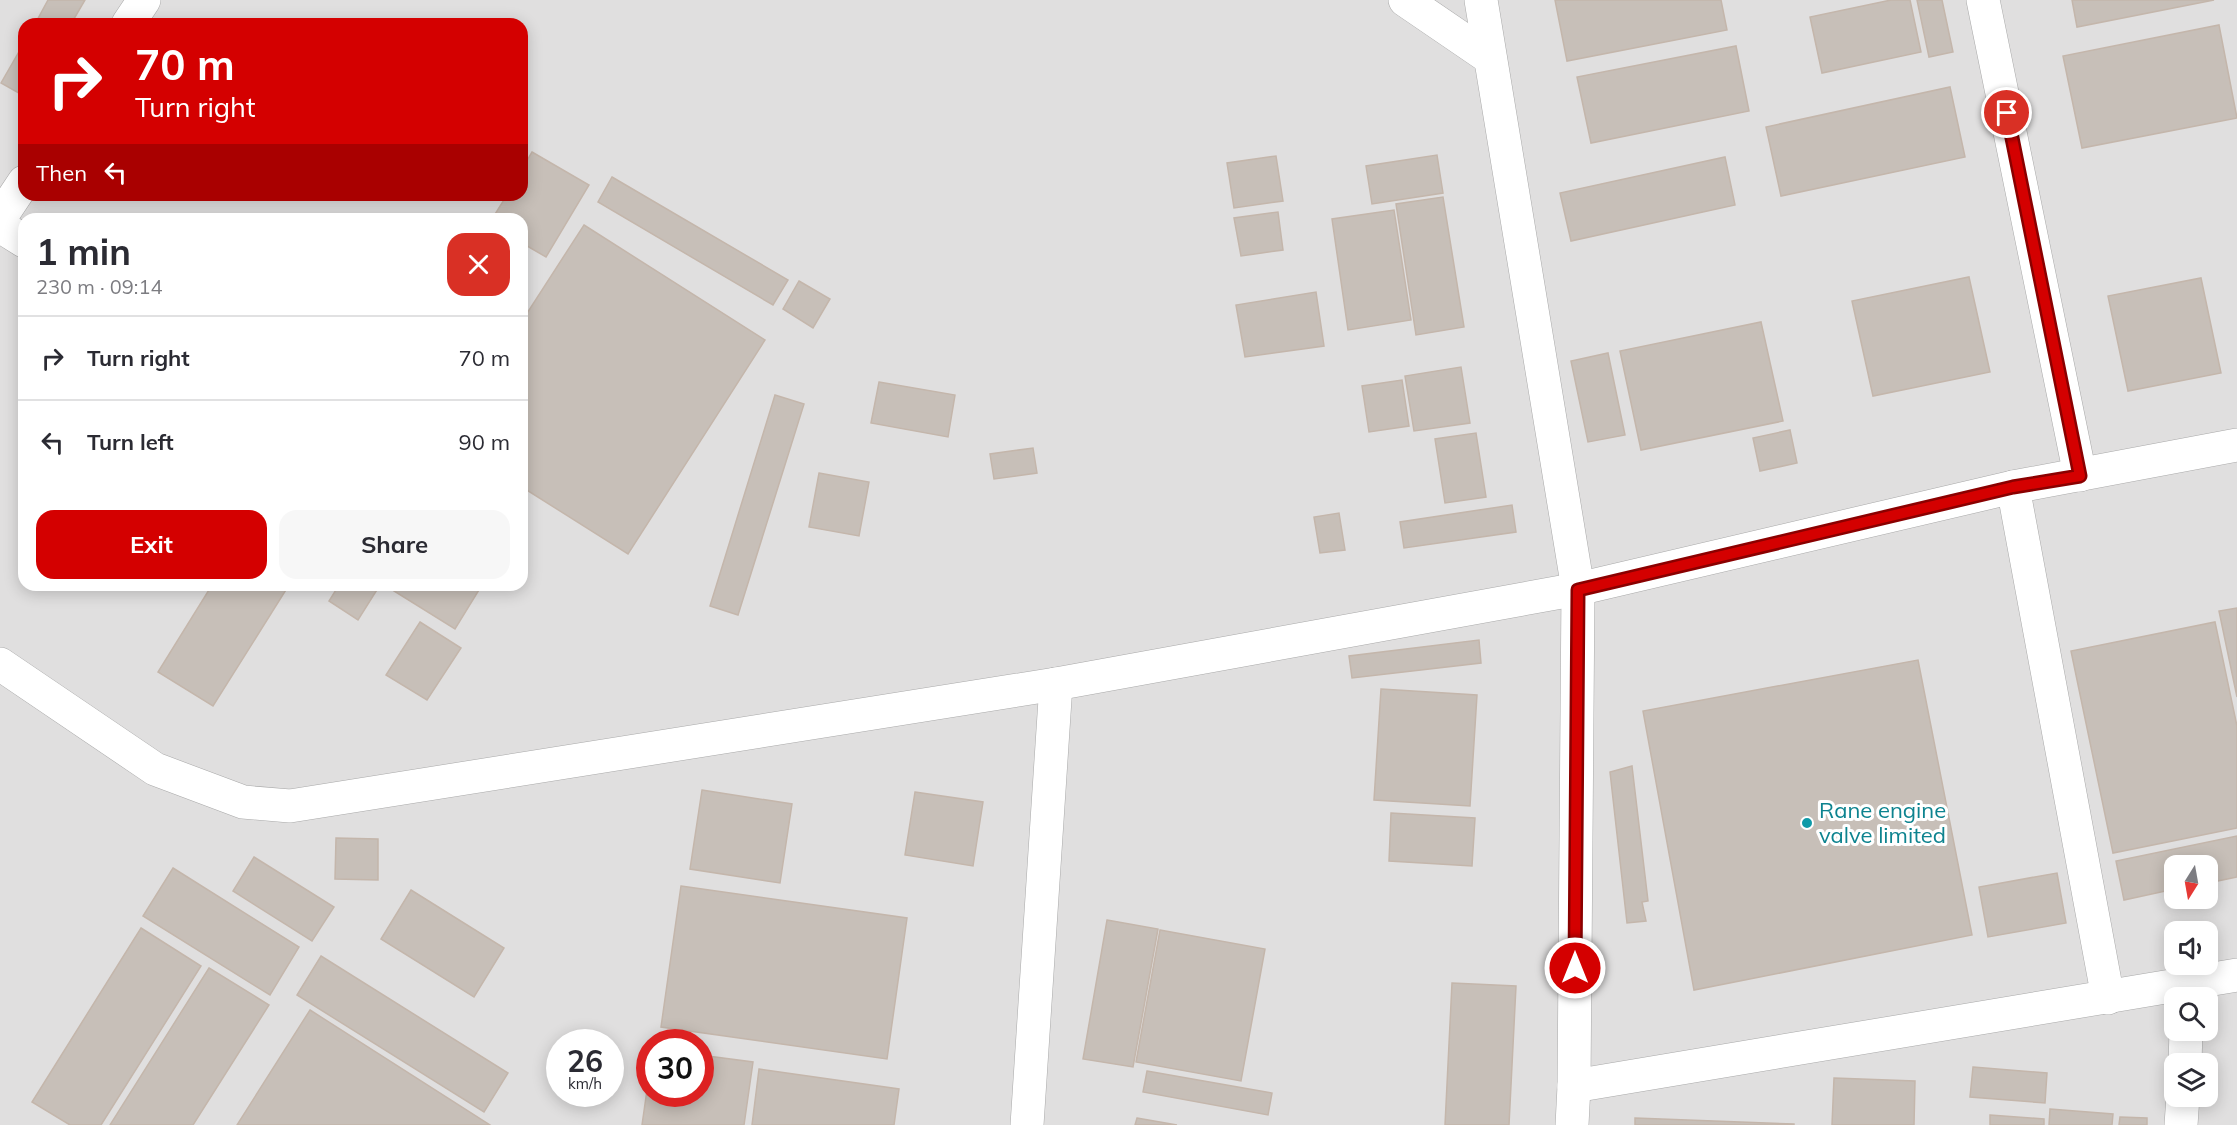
<!DOCTYPE html>
<html lang="en">
<head>
<meta charset="utf-8">
<style>
  body { margin:0; font-family:Mulish,sans-serif; background:#f7f7f7; color:#2b2b33; height:100vh; display:flex; flex-direction:column; font-size:22px; white-space:nowrap }
  * { box-sizing:border-box; margin:0 }
  p { font-size:20px; color:#7c7c81 }
  .icon { flex:none; width:33px; height:33px; fill:none; stroke:currentColor; stroke-width:2; stroke-linecap:round; stroke-linejoin:round }
  .map { position:relative; flex:1; overflow:hidden }
  .sheet { position:absolute; left:18px; top:213px; width:510px; height:378px; display:flex; flex-direction:column; background:#fff; border-radius:18px; box-shadow:0 3px 15px #0003 }
  .sheet>* { flex:none }
  .hud { position:absolute; left:18px; top:18px; width:510px; height:183px; border-radius:18px; box-shadow:0 3px 15px #0003; background:#d40000; color:#fff; overflow:hidden }
  .needle { width:39px; rotate:191deg }
  .fabs { position:absolute; left:2164px; top:855px; display:grid; gap:12px }
  .fabs a { display:grid; place-items:center; width:54px; height:54px; border-radius:12px; background:#fff; box-shadow:0 3px 15px #0003; font-size:30px }
  .speed { position:absolute; left:546px; top:1029px; display:flex; gap:12px; font-size:30px; font-weight:700; text-align:center }
  .speed>* { display:grid; place-content:center; width:78px; height:78px; border-radius:50%; background:#fff; box-shadow:0 3px 15px #0003; line-height:1 }
  .speed small { font-size:15px; font-weight:400 }
  .speed .limit { border:9px solid #d22; background:#fff; color:#111 }
  .pin { position:absolute; display:grid; place-items:center; width:51px; height:51px; color:#fff; margin:-26px; border:3px solid #fff; border-radius:50%; box-shadow:0 2px 6px #0007 }
  .me { position:absolute; width:66px; margin:-33px; rotate:0deg; stroke-linejoin:round; filter:drop-shadow(0 0 4px #0008) }
  .turn { display:flex; align-items:center; gap:21px; height:126px; padding:0 18px; font-size:27px }
  .turn .icon { width:78px; height:78px; stroke-width:2.5 }
  .turn b { display:block; font-size:42px; line-height:51px }
  .then { display:flex; align-items:center; height:57px; padding:0 18px; background:#0003; gap:12px; font-size:22px }
  .round { display:grid; place-items:center; flex:none; width:63px; height:63px; border-radius:18px; background:#f7f7f7 }
  .headline { display:flex; align-items:center; justify-content:space-between; height:102px; padding:0 18px }
  h1 { font-size:36px; font-weight:700; line-height:45px }
  .button { display:flex; gap:12px; margin-top:auto; padding:12px 18px }
  .button a { flex:1; height:69px; border-radius:18px; background:#d40000; color:#fff; font-size:24px; font-weight:700; line-height:69px; text-align:center }
  .button a+a { background:#f7f7f7; color:#2b2b33 }
  ul { padding:0; list-style:none }
  li { display:flex; align-items:center; gap:18px; height:84px; padding:0 18px; border-top:2px solid #e1e1e2 }
  li div { flex:1 }
  li b { display:block; font-size:22px }
  li em { font-style:normal }
  .map>svg:first-child { display:block }
</style>
</head>
<body>
<div class="map">
<svg width="2237" height="1125" viewBox="0 0 2237 1125">
  <rect width="100%" height="100%" fill="#f2efe9"/>
  <path fill="#e0dfdf" fill-rule="evenodd" d="M0 0H2237V1125H0ZM24 24H522V195H24ZM24 219H522V585H24ZM2175 866H2208V898H2175ZM2175 932H2208V964H2175ZM2175 998H2208V1030H2175ZM560 1042H610V1094H560ZM650 1042H700V1094H650ZM2175 1064H2208V1096H2175Z"/>
  <g fill="#c7bfb8" stroke="#c4b6ab" stroke-width="1.5">
    <polygon points="48,0 85,0 71,24 35,24"/>
    <polygon points="1555,0 1721,0 1727,30 1567,61"/>
    <polygon points="1891,0 1910,0 1921,52 1822,73 1810,17"/>
    <polygon points="1917,0 1942,0 1953,52 1929,57"/>
    <polygon points="2072,0 2214,0 2077,27"/>
    <polygon points="2219,25 2237,118 2082,148 2063,56"/>
    <polygon points="24,43 24,96 1,83"/>
    <polygon points="1736,46 1749,111 1591,143 1577,77"/>
    <polygon points="1950,87 1965,157 1781,196 1766,127"/>
    <polygon points="532,152 589,185 546,257 522,243 522,219 492,219 507,195 522,195 522,169"/>
    <polygon points="1437,155 1443,193 1372,204 1366,166"/>
    <polygon points="1276,156 1283,201 1234,208 1227,163"/>
    <polygon points="1725,157 1735,205 1571,241 1560,193"/>
    <polygon points="612,177 788,280 773,305 598,202"/>
    <polygon points="1443,197 1464,327 1416,335 1396,204"/>
    <polygon points="1394,210 1411,320 1348,330 1332,219"/>
    <polygon points="1278,212 1283,250 1241,256 1234,218"/>
    <polygon points="584,225 765,340 628,554 522,487 522,321"/>
    <polygon points="1969,277 1990,372 1873,396 1852,301"/>
    <polygon points="2201,278 2221,373 2128,391 2108,296"/>
    <polygon points="799,281 830,299 813,328 783,309"/>
    <polygon points="1316,292 1324,346 1245,357 1236,305"/>
    <polygon points="1761,322 1783,421 1641,450 1620,351"/>
    <polygon points="1608,353 1625,435 1588,442 1571,361"/>
    <polygon points="1461,367 1470,423 1414,431 1405,376"/>
    <polygon points="1402,380 1409,426 1369,432 1362,386"/>
    <polygon points="879,382 955,395 948,437 871,423"/>
    <polygon points="775,395 804,404 738,615 710,606"/>
    <polygon points="1790,430 1797,463 1760,471 1753,438"/>
    <polygon points="1476,433 1486,497 1445,503 1435,439"/>
    <polygon points="1033,448 1037,473 994,479 990,454"/>
    <polygon points="819,473 869,482 859,536 809,527"/>
    <polygon points="1512,505 1516,532 1404,548 1400,522"/>
    <polygon points="1339,513 1345,550 1320,553 1314,517"/>
    <polygon points="212,585 289,585 213,706 158,672"/>
    <polygon points="339,585 380,585 358,620 329,601"/>
    <polygon points="398,585 482,585 455,629 394,591"/>
    <polygon points="2237,608 2237,697 2219,611"/>
    <polygon points="420,622 461,648 427,700 386,675"/>
    <polygon points="2215,622 2237,726 2237,828 2113,853 2071,651"/>
    <polygon points="1479,640 1481,663 1352,678 1349,656"/>
    <polygon points="1918,660 1972,935 1694,990 1643,711"/>
    <polygon points="1381,689 1477,695 1470,806 1374,800"/>
    <polygon points="1632,766 1648,901 1642,902 1646,921 1627,923 1610,772"/>
    <polygon points="702,790 792,804 780,883 690,869"/>
    <polygon points="915,792 983,802 973,866 905,855"/>
    <polygon points="1391,813 1475,818 1472,866 1389,861"/>
    <polygon points="2237,836 2237,877 2208,883 2208,866 2175,866 2175,889 2124,900 2116,861"/>
    <polygon points="336,838 378,839 378,880 335,879"/>
    <polygon points="254,857 334,907 312,941 233,891"/>
    <polygon points="173,868 299,947 270,995 143,916"/>
    <polygon points="2057,873 2066,923 1988,937 1979,887"/>
    <polygon points="681,886 907,918 887,1059 661,1027"/>
    <polygon points="411,890 504,948 474,997 381,939"/>
    <polygon points="1107,920 1158,929 1133,1067 1083,1059"/>
    <polygon points="141,928 201,966 101,1125 70,1125 32,1102"/>
    <polygon points="1160,930 1265,949 1241,1081 1136,1062"/>
    <polygon points="321,956 508,1073 484,1112 297,995"/>
    <polygon points="209,968 269,1005 193,1125 110,1125"/>
    <polygon points="1452,983 1516,986 1509,1125 1445,1125"/>
    <polygon points="310,1010 490,1125 237,1125"/>
    <polygon points="700,1055 753,1062 744,1125 642,1125 650,1069 650,1094 700,1094"/>
    <polygon points="1973,1067 2047,1073 2045,1103 1970,1097"/>
    <polygon points="759,1069 899,1089 894,1125 752,1125"/>
    <polygon points="1147,1071 1272,1093 1268,1115 1143,1092"/>
    <polygon points="1834,1078 1915,1081 1914,1125 1832,1125"/>
    <polygon points="2050,1109 2113,1114 2112,1125 2049,1125"/>
    <polygon points="1990,1115 2044,1119 2044,1125 1990,1125"/>
    <polygon points="2120,1117 2147,1118 2147,1125 2119,1125"/>
    <polygon points="1137,1118 1177,1125 1135,1125"/>
    <polygon points="1635,1118 1794,1124 1794,1125 1635,1125"/>
  </g>
  <g fill="none" stroke-linecap="round" stroke-linejoin="round">
    <defs>
      <g id="minor">
        <polyline points="1405,0 1490,58"/>
        <polyline points="1481,0 1578,589 1574,1086 1572,1125"/>
        <polyline points="1983,0 2080,475"/>
        <polyline points="128,24 144,0"/>
        <polyline points="0,218 24,182"/>
        <polyline points="0,226 24,241"/>
        <polyline points="2013,487 2108,998"/>
        <polyline points="0,664 155,769 243,802 290,806 1056,684 1578,589 2013,487 2237,445"/>
        <polyline points="2185,1064 2186,1030"/>
        <polyline points="1574,1086 2237,975"/>
        <polyline points="1027,1125 1056,684"/>
        <polyline points="2181,1125 2183,1096"/>
      </g>
    </defs>
    <use href="#minor" stroke="#a9a9a9" stroke-width="34"/>
    <use href="#minor" stroke="#fff" stroke-width="33"/>
  </g>
  <g fill="none" stroke-linecap="round" stroke-linejoin="round">
    <defs>
      <polyline id="route" points="1575,968 1578,590 2013,487 2080,476 2007,113"/>
    </defs>
    <use href="#route" stroke="#8a0000" stroke-width="15"/>
    <use href="#route" stroke="#d40000" stroke-width="10"/>
  </g>
  <circle fill="#0f9aa8" stroke="#fff" stroke-width="2" cx="1807" cy="823" r="6"/>
  <g text-anchor="middle" stroke-width="6" stroke-linejoin="round" paint-order="stroke">
    <g font-size="22" fill="#0d838f" stroke="#fff" text-anchor="start">
      <text x="1819" y="818">Rane engine<tspan x="1819" dy="25">valve limited</tspan></text>
    </g>
  </g>
</svg>
<div class="fabs">
<a><svg class="needle" viewBox="-14 -14 28 28"><path d="M0-13l5 13h-10z" fill="#e53935"/><path d="M0 13l5-13h-10z" fill="#7c7c81"/></svg></a>
<a><svg class="icon" aria-label="sound" viewBox="0 0 24 24"><path d="M4 9h4l5-4v14l-5-4H4zM17 9q2 3 0 6"/></svg></a>
<a><svg class="icon" aria-label="search" viewBox="0 0 24 24"><circle cx="10" cy="10" r="6"/><path d="M15 15l6 6"/></svg></a>
<a><svg class="icon" aria-label="layers" viewBox="0 0 24 24"><path d="M12 4l9 5-9 5-9-5zM3 14l9 5 9-5"/></svg></a>
</div>
<div class="speed"><div>26<small>km/h</small></div><div class="limit">30</div></div>
<div class="pin" style="left:2007px;top:113px;background:#d93025"><svg class="icon" aria-label="arrive" viewBox="0 0 24 24"><path d="M6 21V4h12l-3 4 3 4H6"/></svg></div>
<svg class="me" style="left:1575px;top:968px" viewBox="-20 -20 40 40"><circle r="17" fill="#d40000" stroke="#fff" stroke-width="3"/><path d="M0-11L8 9 0 5-8 9z" fill="#fff"/></svg>
<div class="hud">
<div class="turn"><svg class="icon" aria-label="right" viewBox="0 0 24 24"><path d="M7 20v-9h11M14 6l5 5-5 5"/></svg><div><b>70 m</b>Turn right</div></div>
<div class="then">Then<svg class="icon" aria-label="left" viewBox="0 0 24 24"><path d="M17 20v-9H6M10 6l-5 5 5 5"/></svg></div>
</div>
<section class="sheet">
<div class="headline"><div><h1>1 min</h1><p>230 m · 09:14</p></div><a class="round" style="background:#d93025;color:#fff"><svg class="icon" aria-label="close" viewBox="0 0 24 24"><path d="M6 6l12 12M18 6L6 18"/></svg></a></div>
<ul>
<li><svg class="icon" aria-label="right" viewBox="0 0 24 24"><path d="M7 20v-9h11M14 6l5 5-5 5"/></svg><div><b>Turn right</b></div><em>70 m</em></li>
<li><svg class="icon" aria-label="left" viewBox="0 0 24 24"><path d="M17 20v-9H6M10 6l-5 5 5 5"/></svg><div><b>Turn left</b></div><em>90 m</em></li>
</ul>
<div class="button"><a>Exit</a><a>Share</a></div>
</section>
</div>
</body>
</html>
